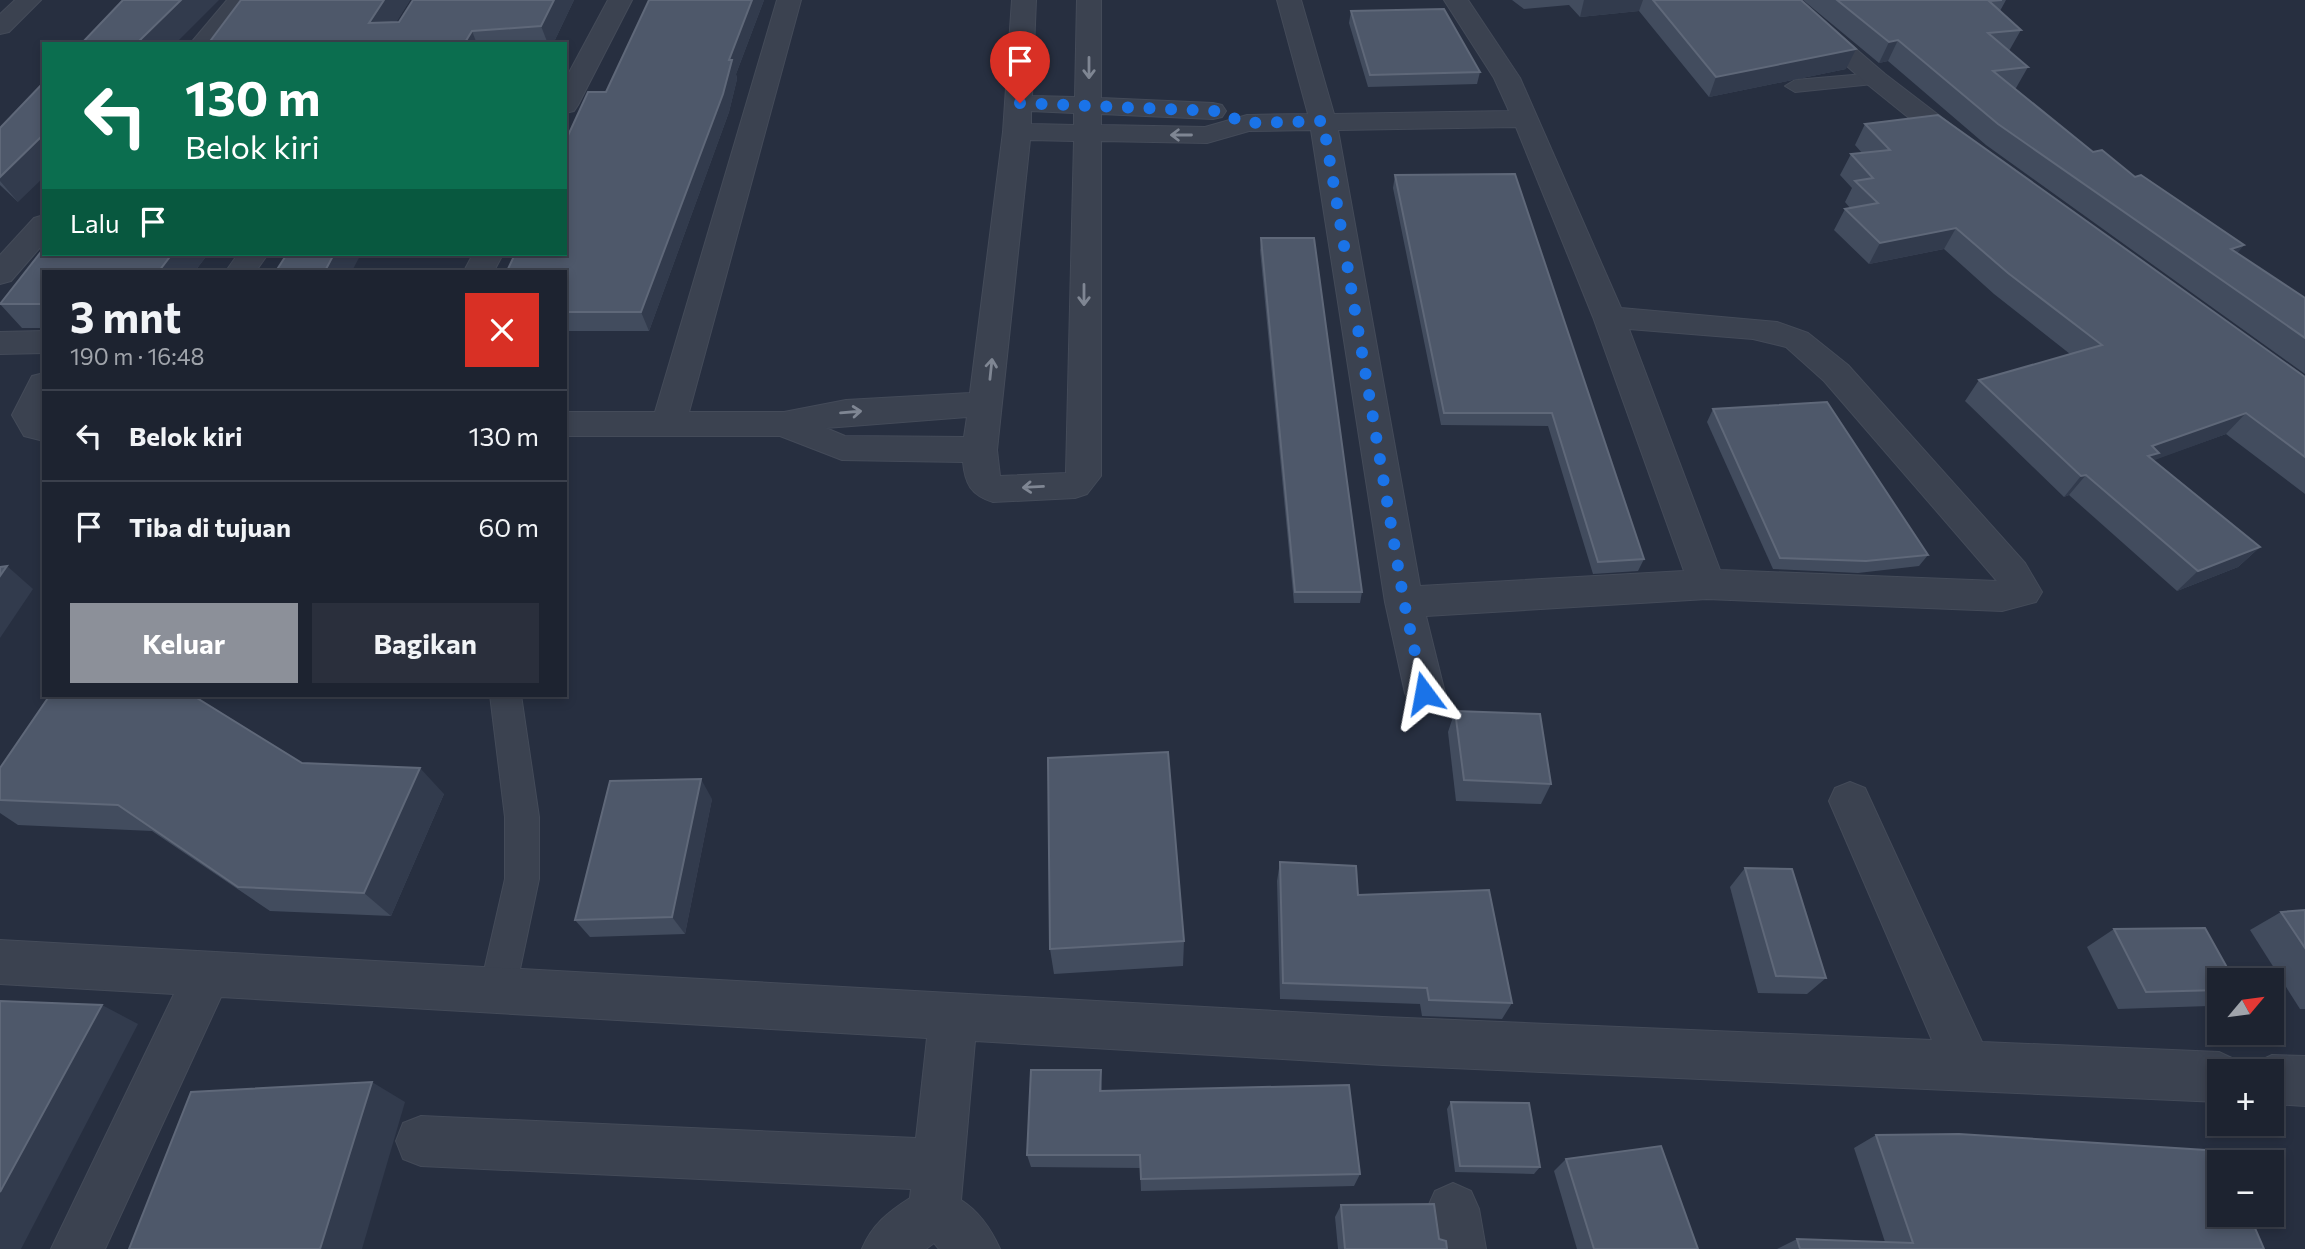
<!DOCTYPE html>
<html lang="id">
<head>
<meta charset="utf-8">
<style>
  body { margin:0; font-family:Commissioner,sans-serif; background:#2a2f3c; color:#f1f3f6; height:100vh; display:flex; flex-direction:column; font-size:26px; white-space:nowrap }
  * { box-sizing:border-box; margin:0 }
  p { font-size:23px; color:#a0a4ab }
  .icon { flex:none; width:38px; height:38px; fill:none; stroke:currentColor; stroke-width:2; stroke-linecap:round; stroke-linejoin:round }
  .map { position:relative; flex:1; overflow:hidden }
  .sheet { position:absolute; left:42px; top:270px; width:525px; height:427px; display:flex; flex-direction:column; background:#1d2330; border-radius:0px; box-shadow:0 4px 10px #0003,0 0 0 2px #3b404c }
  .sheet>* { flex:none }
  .top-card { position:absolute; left:42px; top:42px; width:525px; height:214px; border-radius:0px; box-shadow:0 4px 10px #0003,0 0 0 2px #3b404c; background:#0b6e4f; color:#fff; overflow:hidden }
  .needle { width:46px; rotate:61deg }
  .fabs { position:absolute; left:2207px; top:968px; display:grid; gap:14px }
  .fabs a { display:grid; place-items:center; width:77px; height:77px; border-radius:0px; background:#1d2330; box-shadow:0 4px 10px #0003,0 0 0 2px #3b404c; font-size:35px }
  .pin { position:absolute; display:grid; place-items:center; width:60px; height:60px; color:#fff; margin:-72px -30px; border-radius:50% 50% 50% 0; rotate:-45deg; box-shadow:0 0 7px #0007 }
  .pin .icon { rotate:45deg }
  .me { position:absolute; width:77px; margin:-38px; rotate:347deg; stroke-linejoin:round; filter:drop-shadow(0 0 5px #0008) }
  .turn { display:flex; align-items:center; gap:24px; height:147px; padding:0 28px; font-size:32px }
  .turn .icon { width:91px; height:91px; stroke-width:2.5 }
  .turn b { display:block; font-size:49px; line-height:60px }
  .then { display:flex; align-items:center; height:66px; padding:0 28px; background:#0003; gap:14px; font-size:26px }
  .round { display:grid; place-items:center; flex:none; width:74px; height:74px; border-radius:0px; background:#2a2f3c }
  .head { display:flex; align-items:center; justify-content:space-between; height:119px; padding:0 28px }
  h1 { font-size:42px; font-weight:700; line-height:52px }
  .action { display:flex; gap:14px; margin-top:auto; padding:14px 28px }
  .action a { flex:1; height:80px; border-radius:0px; background:#8c9099; color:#fff; font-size:28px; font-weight:700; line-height:80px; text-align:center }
  .action a+a { background:#2a2f3c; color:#f1f3f6 }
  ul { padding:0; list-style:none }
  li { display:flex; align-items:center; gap:21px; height:91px; padding:0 28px; border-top:2px solid #3b404c }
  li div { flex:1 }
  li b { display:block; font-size:26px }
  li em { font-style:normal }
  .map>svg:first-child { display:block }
</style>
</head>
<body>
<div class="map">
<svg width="2305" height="1249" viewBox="0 0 2305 1249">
  <rect width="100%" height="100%" fill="#272f40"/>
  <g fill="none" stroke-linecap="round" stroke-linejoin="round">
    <defs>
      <g id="service">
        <polygon points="1876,73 1886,79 1883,83 1795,92 1785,86 1795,80"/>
        <polygon points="490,695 521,695 539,817 539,879 516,988 511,1000 498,1006 485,1000 480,988 505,879 505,817"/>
      </g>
      <g id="minor">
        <polygon points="15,0 41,0 9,32 0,34 0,14"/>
        <polygon points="227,0 252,0 216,44 190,44"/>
        <polygon points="608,0 632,0 578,105 574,111 565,113 565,80"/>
        <path d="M777 0H801L689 412H784L846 400 970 393 1003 132 1012 0H1036L1032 96 1075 97 1077 0H1101V98L1213 103 1222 105 1226 111 1222 117 1213 119 1101 114V125L1205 127 1247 115 1308 114 1277 0H1301L1334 114 1509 111 1494 78 1444 0H1468L1520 78 1621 308 1777 322 1808 333 1848 365 2025 563 2042 592 2036 602 2002 611 1707 599 1426 616 1445 693 1439 705 1425 710 1411 705 1405 693 1385 602 1311 130 1249 131 1207 143 1101 141V476L1087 494 1075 498 993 502C971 495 965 484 963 462L842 460 780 436H565V412H655ZM1031 111 1074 113V125L1031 124ZM1516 127 1593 317 1684 571 1420 586 1338 130ZM1030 140 1074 141 1066 473 1000 476 997 450ZM1629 329 1753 339 1786 347 1824 381 1997 581 1720 570ZM967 417 964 437 845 436 826 428Z"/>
        <polygon points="1773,0 1799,0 1885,74 1975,143 1979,149 1975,155 1955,155 1867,84"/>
        <polygon points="44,215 44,243 11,281 0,284 0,255 34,218"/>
        <polygon points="238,254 268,254 256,271 226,271"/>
        <polygon points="473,254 503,254 494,271 464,271"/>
        <polygon points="44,331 44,353 0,354 0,332"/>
        <polygon points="44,373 44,441 24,436 12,415 32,376"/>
        <path d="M1850 782 1865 788 1982 1042 2219 1052 2236 1060 2241 1071H2219V1102L1383 1065 975 1041 961 1200C980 1212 991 1229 1000 1249H939L934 1243 926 1249H862C872 1225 888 1212 910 1198L911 1189 421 1166 403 1159 396 1141 403 1123 421 1116 916 1138 927 1038 221 997 105 1249H51L174 994 0 984V940L1383 1017 1932 1040 1829 801 1835 788Z"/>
        <polygon points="2272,1055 2305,1056 2305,1106 2272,1104 2272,1071 2251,1071 2255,1063"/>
        <polygon points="1453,1183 1471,1191 1479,1209 1486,1249 1432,1249 1427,1209 1435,1191"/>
      </g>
    </defs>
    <use href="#service" stroke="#444b59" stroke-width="2"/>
    <use href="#minor" stroke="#444b59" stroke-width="2"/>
    <use href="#service" fill="#3b4250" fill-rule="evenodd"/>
    <use href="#minor" fill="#3b4250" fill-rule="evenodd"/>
  </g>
  <g fill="#424c5e">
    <polygon points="410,0 396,22 399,22 413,0 574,0 553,44 208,44"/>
    <polygon points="649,0 764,0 736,74 737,79 729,112 649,331 565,331 565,271 606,92"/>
    <polygon points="1512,0 1801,0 1846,69 1709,97 1639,11 1580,17 1569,5 1524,9"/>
    <polygon points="1803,0 2006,0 2000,11 2021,30 2009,51 2028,67 2016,88 2014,88 2093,152 2135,177 2244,245 2237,253 2305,298 2305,374 1986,145 1888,61 1879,63"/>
    <polygon points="1351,11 1480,72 1477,84 1368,87 1349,23"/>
    <polygon points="1865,124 2305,377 2305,494 2226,434 2153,460 2260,547 2238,567 2177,591 2069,495 2064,497 1965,401 1979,380 2070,354 1994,294 1944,249 1869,264 1834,230 1845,209 1850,208 1845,202 1852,188 1840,175 1851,154 1862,153 1855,145"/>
    <polygon points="0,128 18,202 0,185"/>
    <polygon points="1515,174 1644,559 1638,571 1593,574 1548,426 1441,425 1393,188 1395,175"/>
    <polygon points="1261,238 1362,592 1360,603 1294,603 1260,250"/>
    <polygon points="44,248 208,254 195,271 44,271 44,328 22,328 0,304"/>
    <polygon points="1713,409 1928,555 1919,566 1858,573 1773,569 1707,422"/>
    <polygon points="1455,711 1551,784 1541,804 1456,801 1448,732"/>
    <polygon points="302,763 444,794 391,916 270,911 152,831 18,825 0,813 0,768"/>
    <polygon points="712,799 685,934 590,937 575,920"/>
    <polygon points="1280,862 1358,895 1512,1003 1502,1019 1422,1016 1420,1004 1280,999 1277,881"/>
    <polygon points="1745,868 1826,978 1807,994 1758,993 1730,887"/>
    <polygon points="2305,910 2305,1009 2300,1009 2250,930 2281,912"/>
    <polygon points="2114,929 2219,980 2219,1001 2209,1006 2118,1009 2087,947"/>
    <polygon points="1184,941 1183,966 1054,974 1050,949"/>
    <polygon points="1101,1070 1102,1091 1360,1174 1354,1186 1141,1191 1140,1168 1031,1167 1027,1155"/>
    <polygon points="1451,1102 1540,1167 1534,1174 1455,1172 1447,1109"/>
    <polygon points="1876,1135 2264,1249 1777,1249 1797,1239 1885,1242 1854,1148"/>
    <polygon points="1566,1159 1698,1249 1577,1249 1554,1171"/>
    <polygon points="1341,1205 1439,1239 1447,1249 1338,1249 1335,1217"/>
  </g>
  <g fill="#323b4d">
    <polygon points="181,0 219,0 175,44 136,44"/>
    <polygon points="384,0 410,0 383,44 369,23"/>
    <polygon points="554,0 574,0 553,44 548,44 541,26"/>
    <polygon points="752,0 764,0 736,74 737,79 729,112 649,331 641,312 729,60"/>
    <polygon points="1584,0 1643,0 1639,11 1580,17"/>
    <polygon points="472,31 477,44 464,44"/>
    <polygon points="1898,40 1888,61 1879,63 1889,42"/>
    <polygon points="1856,49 1846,69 1709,97 1716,77"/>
    <polygon points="44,134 44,177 18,202 0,181 0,177"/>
    <polygon points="1956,228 1944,249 1869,264 1880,243"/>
    <polygon points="2244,245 2226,266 2231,249"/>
    <polygon points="172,254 208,254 195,271 159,271"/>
    <polygon points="334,254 361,254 352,271 325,271"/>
    <polygon points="2246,413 2226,434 2152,461 2140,473 2152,446"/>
    <polygon points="2086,475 2069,495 2064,497 2081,476"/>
    <polygon points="2260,547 2238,567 2177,591 2198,571"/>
    <polygon points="7,566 33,589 0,638 0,576"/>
    <polygon points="420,768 444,794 391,916 364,893"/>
    <polygon points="701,779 712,799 685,934 672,917"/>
    <polygon points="102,1005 138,1024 21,1249 0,1249 0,1192"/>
    <polygon points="372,1082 405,1102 362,1249 320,1249"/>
  </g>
  <g fill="#4e586a" stroke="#5f6879" stroke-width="2">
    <polygon points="123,0 181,0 136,44 81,44"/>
    <polygon points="241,0 384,0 369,23 399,22 413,0 554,0 541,26 472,31 464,44 208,44"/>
    <polygon points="649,0 752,0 729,60 732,60 723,94 641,312 565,312 565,271 507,271 515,254 565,254 565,142 588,92 606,92"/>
    <polygon points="1653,0 1801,0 1856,49 1716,77"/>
    <polygon points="1837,0 2002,0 1989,1 2021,30 1988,33 2028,67 1993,71 2093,152 2102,150 2135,177 2141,175 2244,245 2231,249 2305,298 2305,338 1998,124 1898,40 1889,42"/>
    <polygon points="1444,9 1480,72 1370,75 1351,11"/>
    <polygon points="44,82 44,134 0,177 0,128"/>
    <polygon points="1938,115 2305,377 2305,457 2246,413 2152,446 2159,453 2148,456 2260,547 2198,571 2086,475 2081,476 1979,380 2102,345 2008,273 1956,228 1880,243 1845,209 1878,203 1855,181 1873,178 1851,154 1890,150 1865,124"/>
    <polygon points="1515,174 1644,559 1598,562 1552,413 1444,413 1395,175"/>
    <polygon points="1261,238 1314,238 1362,592 1295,592"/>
    <polygon points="44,248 44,254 172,254 159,271 81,270 79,271 44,271 44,304 0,304"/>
    <polygon points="287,254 334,254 325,271 276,271"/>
    <polygon points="1827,402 1928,555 1866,561 1780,558 1713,409"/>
    <polygon points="7,566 0,576 0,567"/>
    <polygon points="50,695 192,695 302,763 420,768 364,893 238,887 118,805 0,800 0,768"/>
    <polygon points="1455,711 1540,714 1551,784 1464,780"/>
    <polygon points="1168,752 1184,941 1050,949 1048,758"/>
    <polygon points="701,779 672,917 575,920 610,781"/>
    <polygon points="1280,862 1356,866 1358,895 1489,890 1512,1003 1429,1000 1427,988 1283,983"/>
    <polygon points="1745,868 1792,869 1826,978 1776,976"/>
    <polygon points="2305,910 2305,948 2281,912"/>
    <polygon points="2205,928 2234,980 2219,980 2219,990 2146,992 2114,929"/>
    <polygon points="0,1001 102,1005 0,1192"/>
    <polygon points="1031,1070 1101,1070 1100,1091 1349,1085 1360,1174 1141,1179 1140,1155 1027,1155"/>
    <polygon points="372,1082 320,1249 129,1249 191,1092"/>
    <polygon points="1451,1102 1529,1103 1540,1167 1460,1166"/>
    <polygon points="1959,1134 2221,1151 2226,1162 2219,1162 2219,1214 2249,1214 2264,1249 1800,1249 1797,1239 1913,1243 1876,1135"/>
    <polygon points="1661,1146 1698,1249 1594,1249 1566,1159"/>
    <polygon points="1434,1204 1439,1239 1446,1241 1447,1249 1345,1249 1341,1205"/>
  </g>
  <defs><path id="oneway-shaft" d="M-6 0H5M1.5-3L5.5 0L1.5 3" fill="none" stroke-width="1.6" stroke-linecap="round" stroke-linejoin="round" transform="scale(1.75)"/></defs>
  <g stroke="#7f8693">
    <use href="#oneway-shaft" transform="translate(1089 68) rotate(90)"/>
    <use href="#oneway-shaft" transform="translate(1181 135) rotate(-180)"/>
    <use href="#oneway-shaft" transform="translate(1084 295) rotate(90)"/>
    <use href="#oneway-shaft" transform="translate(991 369) rotate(-84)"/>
    <use href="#oneway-shaft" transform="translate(851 412) rotate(-5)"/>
    <use href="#oneway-shaft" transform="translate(1033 487) rotate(177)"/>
  </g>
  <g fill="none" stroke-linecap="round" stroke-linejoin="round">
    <polyline stroke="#1a73e8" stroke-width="12" stroke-dasharray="0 21.6" points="1020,103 1214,111 1247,123 1323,121 1404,602 1424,693"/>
  </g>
</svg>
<div class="fabs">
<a><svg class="needle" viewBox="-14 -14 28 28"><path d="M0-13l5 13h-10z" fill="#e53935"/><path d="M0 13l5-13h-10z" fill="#a0a4ab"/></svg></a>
<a>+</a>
<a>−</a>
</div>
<div class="pin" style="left:1020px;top:103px;background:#d93025"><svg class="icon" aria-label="arrive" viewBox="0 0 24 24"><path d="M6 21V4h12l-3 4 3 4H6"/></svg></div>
<svg class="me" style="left:1424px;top:693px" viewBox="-20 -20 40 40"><path d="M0-17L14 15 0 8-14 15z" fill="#1a73e8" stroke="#fff" stroke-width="4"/></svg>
<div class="top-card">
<div class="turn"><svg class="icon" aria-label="left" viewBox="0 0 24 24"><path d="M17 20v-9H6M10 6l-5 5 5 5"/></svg><div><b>130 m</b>Belok kiri</div></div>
<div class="then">Lalu<svg class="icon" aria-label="arrive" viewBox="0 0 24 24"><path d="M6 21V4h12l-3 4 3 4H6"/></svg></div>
</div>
<section class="sheet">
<div class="head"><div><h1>3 mnt</h1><p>190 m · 16:48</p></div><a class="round" style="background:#d93025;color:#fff"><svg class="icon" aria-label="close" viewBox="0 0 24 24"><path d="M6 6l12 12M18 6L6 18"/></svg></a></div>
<ul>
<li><svg class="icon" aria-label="left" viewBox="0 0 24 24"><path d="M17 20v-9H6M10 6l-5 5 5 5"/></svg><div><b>Belok kiri</b></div><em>130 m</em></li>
<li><svg class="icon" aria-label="arrive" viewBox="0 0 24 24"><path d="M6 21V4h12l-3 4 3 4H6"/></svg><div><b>Tiba di tujuan</b></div><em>60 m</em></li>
</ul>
<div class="action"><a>Keluar</a><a>Bagikan</a></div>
</section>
</div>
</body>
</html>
